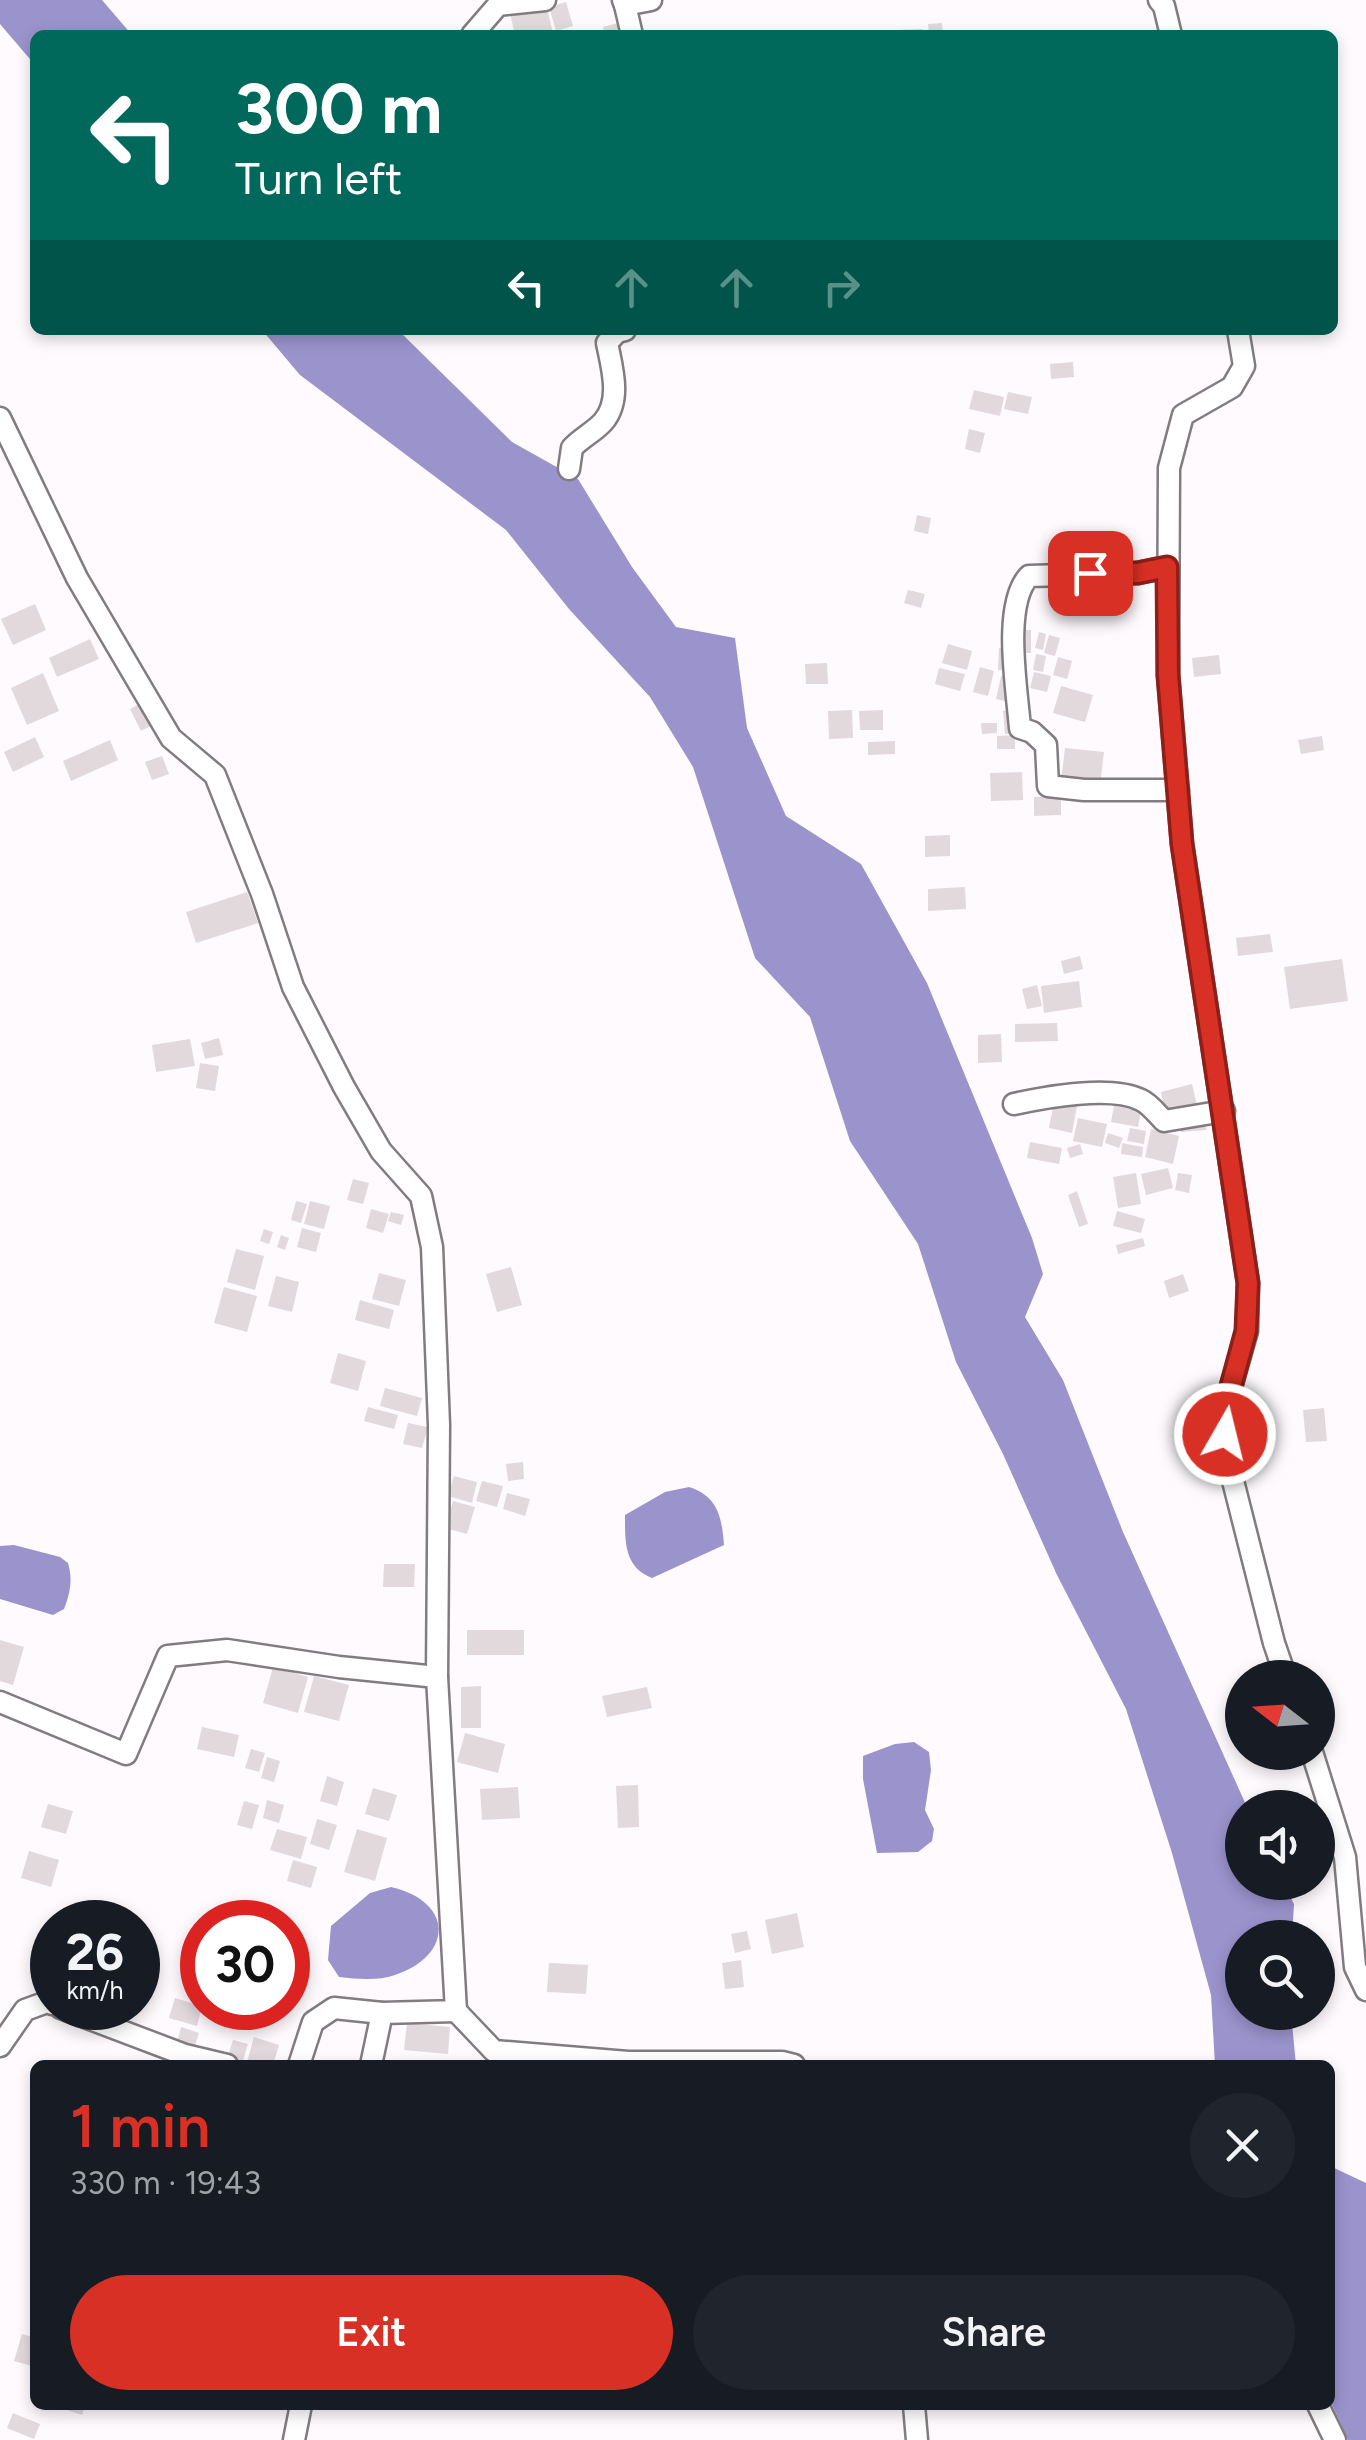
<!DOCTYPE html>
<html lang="en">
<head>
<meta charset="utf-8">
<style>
  body { margin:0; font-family:Figtree,sans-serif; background:#20242c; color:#f1f3f6; height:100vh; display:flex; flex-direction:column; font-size:38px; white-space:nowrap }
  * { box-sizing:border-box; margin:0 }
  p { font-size:32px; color:#9ea1a6 }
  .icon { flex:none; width:55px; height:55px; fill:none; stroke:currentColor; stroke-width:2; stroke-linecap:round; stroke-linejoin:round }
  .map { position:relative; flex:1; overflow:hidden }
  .drawer { position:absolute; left:30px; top:2060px; width:1305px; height:350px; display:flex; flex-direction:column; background:#171b24; border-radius:15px; box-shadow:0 5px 15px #0003 }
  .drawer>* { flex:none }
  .top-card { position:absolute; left:30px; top:30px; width:1308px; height:305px; border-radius:15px; box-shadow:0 5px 15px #0003; background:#00695c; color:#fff; overflow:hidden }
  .needle { width:65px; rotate:287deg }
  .buttons { position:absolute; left:1225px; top:1660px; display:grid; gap:20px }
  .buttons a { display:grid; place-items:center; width:110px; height:110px; border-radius:50%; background:#171b24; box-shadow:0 5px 15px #0003; font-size:50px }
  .speed { position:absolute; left:30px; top:1900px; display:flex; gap:20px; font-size:50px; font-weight:700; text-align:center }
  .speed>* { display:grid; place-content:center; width:130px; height:130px; border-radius:50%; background:#171b24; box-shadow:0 5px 15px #0003; line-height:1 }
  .speed small { font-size:25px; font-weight:400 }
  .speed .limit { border:15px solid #d22; background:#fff; color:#111 }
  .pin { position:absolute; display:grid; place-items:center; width:85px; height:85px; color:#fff; margin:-42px; border-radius:20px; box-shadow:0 5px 15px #0006 }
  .me { position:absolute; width:110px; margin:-55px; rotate:8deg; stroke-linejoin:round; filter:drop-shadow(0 0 8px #0008) }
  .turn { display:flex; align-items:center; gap:35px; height:210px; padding:0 40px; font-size:45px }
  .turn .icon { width:130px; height:130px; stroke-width:2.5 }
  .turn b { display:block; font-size:70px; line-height:85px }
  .lanes { display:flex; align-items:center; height:95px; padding:0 40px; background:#0003; justify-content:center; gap:50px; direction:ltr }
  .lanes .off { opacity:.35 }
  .round { display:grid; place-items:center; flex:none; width:105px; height:105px; border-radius:52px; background:#20242c }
  .headline { display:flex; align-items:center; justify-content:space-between; height:170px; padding:0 40px }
  h1 { font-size:60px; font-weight:600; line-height:75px; color:#d93025 }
  .button { display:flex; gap:20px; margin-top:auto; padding:20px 40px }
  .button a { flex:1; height:115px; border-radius:60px; background:#d93025; color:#fff; font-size:40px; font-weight:600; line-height:115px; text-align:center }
  .button a+a { background:#20242c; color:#f1f3f6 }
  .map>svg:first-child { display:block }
</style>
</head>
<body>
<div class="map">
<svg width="1366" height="2440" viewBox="0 0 1366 2440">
  <rect width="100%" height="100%" fill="#fefafe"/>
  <g fill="#9b93cc">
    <polygon points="0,0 102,0 132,35 35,35 35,65 0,24"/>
    <polygon points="262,330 398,330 512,442 578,479 632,567 676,627 735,638 747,728 786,816 861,864 927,983 1032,1238 1043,1274 1025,1317 1063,1380 1123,1532 1247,1807 1242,1808 1242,1882 1283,1883 1294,1904 1292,1937 1242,1938 1242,2012 1291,2013 1296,2065 1215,2065 1211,1995 1172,1853 1126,1709 1057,1575 1003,1454 956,1362 918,1244 850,1141 810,1017 755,958 693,767 650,697 569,609 506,530 300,375"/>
    <path d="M689 1487C718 1496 722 1518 724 1545L652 1578C624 1567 625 1542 625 1515L665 1492Z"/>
    <path d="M14 1545 60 1557 68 1563C73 1579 70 1594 64 1609L53 1615 0 1599V1546Z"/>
    <polygon points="914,1742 929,1752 931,1770 925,1810 934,1829 932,1841 918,1852 877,1853 863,1779 863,1756 895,1744"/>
    <path d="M391 1887C455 1902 453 1956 395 1975 377 1981 358 1979 339 1977L328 1960 331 1926 370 1893Z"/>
    <polygon points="1330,2166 1366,2183 1366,2440 1348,2440 1330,2400"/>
  </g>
  <g fill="#e2d9dd">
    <polygon points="566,2 573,26 556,31 549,7"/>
    <polygon points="546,4 553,33 515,35 510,13"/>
    <polygon points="622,22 626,35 605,35 603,27"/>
    <polygon points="942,23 943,35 929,35 928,24"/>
    <polygon points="923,29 924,35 895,35 895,30"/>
    <polygon points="1073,362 1074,377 1051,379 1050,364"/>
    <polygon points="974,390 1004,397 1000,416 969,409"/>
    <polygon points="1008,392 1032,397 1028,414 1004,409"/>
    <polygon points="969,429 985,433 980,453 965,449"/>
    <polygon points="917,515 931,518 928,534 914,531"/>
    <polygon points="908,590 925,594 921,608 904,603"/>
    <polygon points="35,604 46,630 13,645 1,619"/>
    <polygon points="1017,630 1031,630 1031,653 1018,653"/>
    <polygon points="1039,632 1046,634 1043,650 1035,648"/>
    <polygon points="1049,635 1060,638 1055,656 1044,653"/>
    <polygon points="90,639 99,659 57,677 49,658"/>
    <polygon points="948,644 972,651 967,670 942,663"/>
    <polygon points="999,648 1012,648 1011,670 998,670"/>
    <polygon points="1036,654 1046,656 1043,672 1033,670"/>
    <polygon points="1219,655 1221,674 1194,677 1192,658"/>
    <polygon points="1058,657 1072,661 1067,679 1053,675"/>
    <polygon points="827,663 828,684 806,684 805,664"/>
    <polygon points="980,667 994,671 988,696 973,692"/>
    <polygon points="939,668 965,674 960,691 935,684"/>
    <polygon points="1034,672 1051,676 1047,692 1030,688"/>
    <polygon points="43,673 59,711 27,725 11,688"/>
    <polygon points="1001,676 1014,680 1009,702 996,699"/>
    <polygon points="1061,686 1093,695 1085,722 1053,713"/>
    <polygon points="139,704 151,726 141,731 130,709"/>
    <polygon points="1016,709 1018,733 1005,734 1003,711"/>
    <polygon points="852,710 853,738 829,739 828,711"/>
    <polygon points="883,710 883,730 860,730 859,711"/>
    <polygon points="981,723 997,723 997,733 982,734"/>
    <polygon points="1015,735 1015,749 997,749 997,736"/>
    <polygon points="1322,736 1324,750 1301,754 1298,740"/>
    <polygon points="35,737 44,757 13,772 4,752"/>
    <polygon points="110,740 118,760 71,781 63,761"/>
    <polygon points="895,741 895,754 868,755 868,742"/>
    <polygon points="1065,748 1104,752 1100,785 1061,781"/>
    <polygon points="162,756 169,774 152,780 145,762"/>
    <polygon points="1022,772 1023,800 991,801 990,773"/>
    <polygon points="1061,796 1061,815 1034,816 1034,797"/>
    <polygon points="950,835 950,856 925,857 925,836"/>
    <polygon points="965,887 966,909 928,911 928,889"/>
    <polygon points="247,892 258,923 196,943 186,912"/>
    <polygon points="1270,934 1273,952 1238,956 1236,938"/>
    <polygon points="1080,956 1083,969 1064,974 1061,961"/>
    <polygon points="1342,959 1348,1001 1290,1009 1284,967"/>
    <polygon points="1079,981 1082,1007 1044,1013 1041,986"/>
    <polygon points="1037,985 1042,1006 1027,1009 1022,989"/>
    <polygon points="1057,1023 1058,1041 1015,1042 1015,1024"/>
    <polygon points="1001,1034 1002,1062 978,1063 978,1035"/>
    <polygon points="219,1038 223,1055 205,1059 201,1043"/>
    <polygon points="190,1039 195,1066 156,1072 152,1045"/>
    <polygon points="200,1063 219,1066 215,1091 196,1088"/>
    <polygon points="1192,1084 1197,1105 1165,1112 1161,1092"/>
    <polygon points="1054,1102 1077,1106 1072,1133 1049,1128"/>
    <polygon points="1114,1106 1141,1111 1138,1127 1111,1122"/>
    <polygon points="1078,1118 1107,1124 1102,1147 1073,1141"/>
    <polygon points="1205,1119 1206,1130 1181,1132 1180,1120"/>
    <polygon points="1130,1128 1146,1131 1144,1144 1127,1141"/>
    <polygon points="1151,1129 1179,1136 1173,1164 1145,1157"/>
    <polygon points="1108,1133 1123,1138 1119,1148 1105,1143"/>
    <polygon points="1030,1142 1062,1148 1059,1164 1027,1158"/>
    <polygon points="1122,1143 1143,1147 1142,1157 1121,1154"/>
    <polygon points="1080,1144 1083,1154 1070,1158 1067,1148"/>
    <polygon points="1168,1168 1173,1188 1146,1195 1141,1174"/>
    <polygon points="1136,1173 1141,1204 1118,1208 1113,1177"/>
    <polygon points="1178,1173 1192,1175 1189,1193 1175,1190"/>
    <polygon points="353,1179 369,1183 363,1204 347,1200"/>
    <polygon points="1077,1191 1088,1224 1079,1227 1068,1195"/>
    <polygon points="296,1201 307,1204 301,1223 291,1220"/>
    <polygon points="310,1201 330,1206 324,1229 304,1224"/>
    <polygon points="371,1209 389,1214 383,1233 366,1228"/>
    <polygon points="1117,1211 1145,1219 1141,1233 1113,1226"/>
    <polygon points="391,1212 404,1215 401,1225 388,1221"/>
    <polygon points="302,1228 321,1233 316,1252 297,1247"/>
    <polygon points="264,1229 273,1232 269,1244 260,1241"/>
    <polygon points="281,1235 289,1238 285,1250 277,1247"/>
    <polygon points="1143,1238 1145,1246 1118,1254 1116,1245"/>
    <polygon points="236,1249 264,1256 255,1290 227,1282"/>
    <polygon points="511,1267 522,1305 497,1312 486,1274"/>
    <polygon points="379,1273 406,1280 399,1306 372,1299"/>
    <polygon points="1183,1274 1189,1291 1169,1298 1164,1281"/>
    <polygon points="276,1276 299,1282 292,1312 268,1306"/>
    <polygon points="224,1287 257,1296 247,1332 214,1323"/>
    <polygon points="360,1300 394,1310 389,1329 355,1320"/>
    <polygon points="338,1353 366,1361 358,1391 330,1383"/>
    <polygon points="385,1388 422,1398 417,1416 380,1406"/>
    <polygon points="368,1407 398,1415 394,1429 364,1421"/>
    <polygon points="1324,1408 1327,1441 1306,1442 1303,1410"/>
    <polygon points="408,1423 428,1427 422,1448 403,1444"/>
    <polygon points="523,1462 524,1479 508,1481 506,1464"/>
    <polygon points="454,1476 477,1482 472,1503 448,1496"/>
    <polygon points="482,1481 503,1486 497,1507 476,1501"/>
    <polygon points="507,1493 530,1499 525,1516 503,1509"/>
    <polygon points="453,1501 475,1507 467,1534 445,1528"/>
    <polygon points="384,1564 415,1564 414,1587 383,1587"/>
    <rect x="467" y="1630" width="57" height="25"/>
    <polygon points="0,1640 24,1647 13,1685 0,1681"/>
    <polygon points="273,1667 308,1677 298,1713 263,1703"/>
    <polygon points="314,1676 349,1685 339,1721 304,1712"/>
    <polygon points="481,1686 481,1728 461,1728 461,1687"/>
    <polygon points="647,1687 652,1708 607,1717 602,1696"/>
    <polygon points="202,1727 239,1735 234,1757 197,1749"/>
    <polygon points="465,1733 505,1744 498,1773 457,1762"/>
    <polygon points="251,1749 265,1753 259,1772 245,1768"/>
    <polygon points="267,1757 280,1761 274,1782 261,1778"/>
    <polygon points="327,1776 344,1782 337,1806 320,1801"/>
    <polygon points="638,1785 639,1827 618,1828 616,1786"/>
    <polygon points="518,1787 520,1818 482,1820 480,1789"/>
    <polygon points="373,1788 397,1795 389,1821 365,1814"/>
    <polygon points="267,1800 284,1805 279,1823 263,1818"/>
    <polygon points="244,1801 259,1805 252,1829 237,1825"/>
    <polygon points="48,1804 73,1811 66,1834 41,1827"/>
    <polygon points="317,1819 337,1825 329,1850 310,1844"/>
    <polygon points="277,1829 307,1837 301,1859 270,1850"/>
    <polygon points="357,1829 387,1838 375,1881 344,1872"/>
    <polygon points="29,1851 59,1860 51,1887 21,1878"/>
    <polygon points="293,1860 317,1867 311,1888 287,1881"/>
    <polygon points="797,1913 804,1947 772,1954 765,1920"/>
    <polygon points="747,1931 751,1949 735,1953 731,1934"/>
    <polygon points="741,1960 744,1987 725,1989 722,1963"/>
    <polygon points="549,1963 588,1965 586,1994 547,1992"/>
    <polygon points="175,1998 202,2006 197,2026 169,2018"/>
    <polygon points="407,2023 450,2027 448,2054 404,2050"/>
    <polygon points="181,2027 199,2033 193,2052 176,2047"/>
    <polygon points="254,2037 279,2045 273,2065 247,2062"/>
    <polygon points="233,2040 248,2044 242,2064 227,2059"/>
    <polygon points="22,2334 35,2338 35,2367 14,2361"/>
    <polygon points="52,2405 85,2405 82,2415"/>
    <polygon points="934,2405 961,2405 961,2408 934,2410"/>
    <polygon points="13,2413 40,2424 34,2439 7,2428"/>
  </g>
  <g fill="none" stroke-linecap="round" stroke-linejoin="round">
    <defs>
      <g id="street">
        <polyline points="623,0 625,5 651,0"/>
        <polyline points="1159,0 1164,6 1171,35"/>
        <polyline points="625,5 632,35"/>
        <polyline points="472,35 498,5 545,0"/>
        <polyline points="1238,330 1244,366 1232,387 1183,415 1169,468 1168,675 1182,844 1248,1283 1247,1331 1227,1401 1225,1434 1230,1469 1274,1643 1286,1678"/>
        <polyline points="0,418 77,578 171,738 215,775 262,894 293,987 344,1087 381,1151 421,1196 432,1247 439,1425 437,1677 456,2011 382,2013 334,2008 313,2022 299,2065"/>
        <path d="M569 469 572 448C581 438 594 432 603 422 622 400 612 368 607 343L617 332 625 330"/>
        <path d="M1167 567 1137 573 1029 576C1002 605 1017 689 1020 728L1032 732 1046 745 1048 786 1084 790H1178"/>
        <path d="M1014 1104C1046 1097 1111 1085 1141 1100 1150 1104 1157 1114 1164 1121L1224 1111"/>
        <polyline points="0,1702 126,1754 168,1656 227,1650 339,1667 437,1677"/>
        <polyline points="1312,1752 1345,1857 1355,1967 1366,1990"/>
        <polyline points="61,2008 185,2055 227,2065"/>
        <polyline points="456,2011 494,2051 628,2062 782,2062 794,2065"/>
        <polyline points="0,2046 25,2010 47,2002 52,2004"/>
        <polyline points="371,2065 382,2013"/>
        <polyline points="914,2405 917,2440"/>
        <polyline points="1318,2405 1335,2440"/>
        <polyline points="294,2440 301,2405"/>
      </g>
    </defs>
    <use href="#street" stroke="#827c81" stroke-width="25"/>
    <use href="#street" stroke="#fff" stroke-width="20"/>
  </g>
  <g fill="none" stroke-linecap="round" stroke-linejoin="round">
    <defs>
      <polyline id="route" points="1090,573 1138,573 1167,567 1168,675 1182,844 1248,1283 1246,1331 1227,1401 1225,1434"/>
    </defs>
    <use href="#route" stroke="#8d1f18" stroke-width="25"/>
    <use href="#route" stroke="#d93025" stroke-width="18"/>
  </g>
</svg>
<div class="buttons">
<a><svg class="needle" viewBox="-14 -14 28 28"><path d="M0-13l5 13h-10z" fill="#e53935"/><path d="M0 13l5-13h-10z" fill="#9ea1a6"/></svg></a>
<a><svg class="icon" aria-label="sound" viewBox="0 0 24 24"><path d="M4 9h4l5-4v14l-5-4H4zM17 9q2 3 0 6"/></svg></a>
<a><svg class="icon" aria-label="search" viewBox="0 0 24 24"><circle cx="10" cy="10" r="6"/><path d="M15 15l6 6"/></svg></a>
</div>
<div class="speed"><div>26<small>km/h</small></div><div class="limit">30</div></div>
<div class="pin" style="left:1090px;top:573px;background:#d93025"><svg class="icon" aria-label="arrive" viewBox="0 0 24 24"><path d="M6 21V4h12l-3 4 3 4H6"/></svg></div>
<svg class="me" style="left:1225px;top:1434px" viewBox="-20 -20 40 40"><circle r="17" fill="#d93025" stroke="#fff" stroke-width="3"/><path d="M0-11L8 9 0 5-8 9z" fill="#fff"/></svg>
<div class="top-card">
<div class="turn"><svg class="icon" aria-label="left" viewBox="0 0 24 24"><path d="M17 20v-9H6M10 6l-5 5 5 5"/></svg><div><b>300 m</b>Turn left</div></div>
<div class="lanes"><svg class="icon" aria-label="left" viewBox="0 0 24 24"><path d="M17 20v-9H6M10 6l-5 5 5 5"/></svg><svg class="icon off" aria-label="ahead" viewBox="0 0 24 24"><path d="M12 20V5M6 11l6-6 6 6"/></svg><svg class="icon off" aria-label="ahead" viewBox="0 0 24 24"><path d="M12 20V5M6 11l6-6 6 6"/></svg><svg class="icon off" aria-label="right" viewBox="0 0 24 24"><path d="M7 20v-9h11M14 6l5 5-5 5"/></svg></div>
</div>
<section class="drawer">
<div class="headline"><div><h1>1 min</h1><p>330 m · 19:43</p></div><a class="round"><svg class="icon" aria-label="close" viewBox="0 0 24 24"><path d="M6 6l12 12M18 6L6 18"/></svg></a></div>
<div class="button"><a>Exit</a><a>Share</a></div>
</section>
</div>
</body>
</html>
